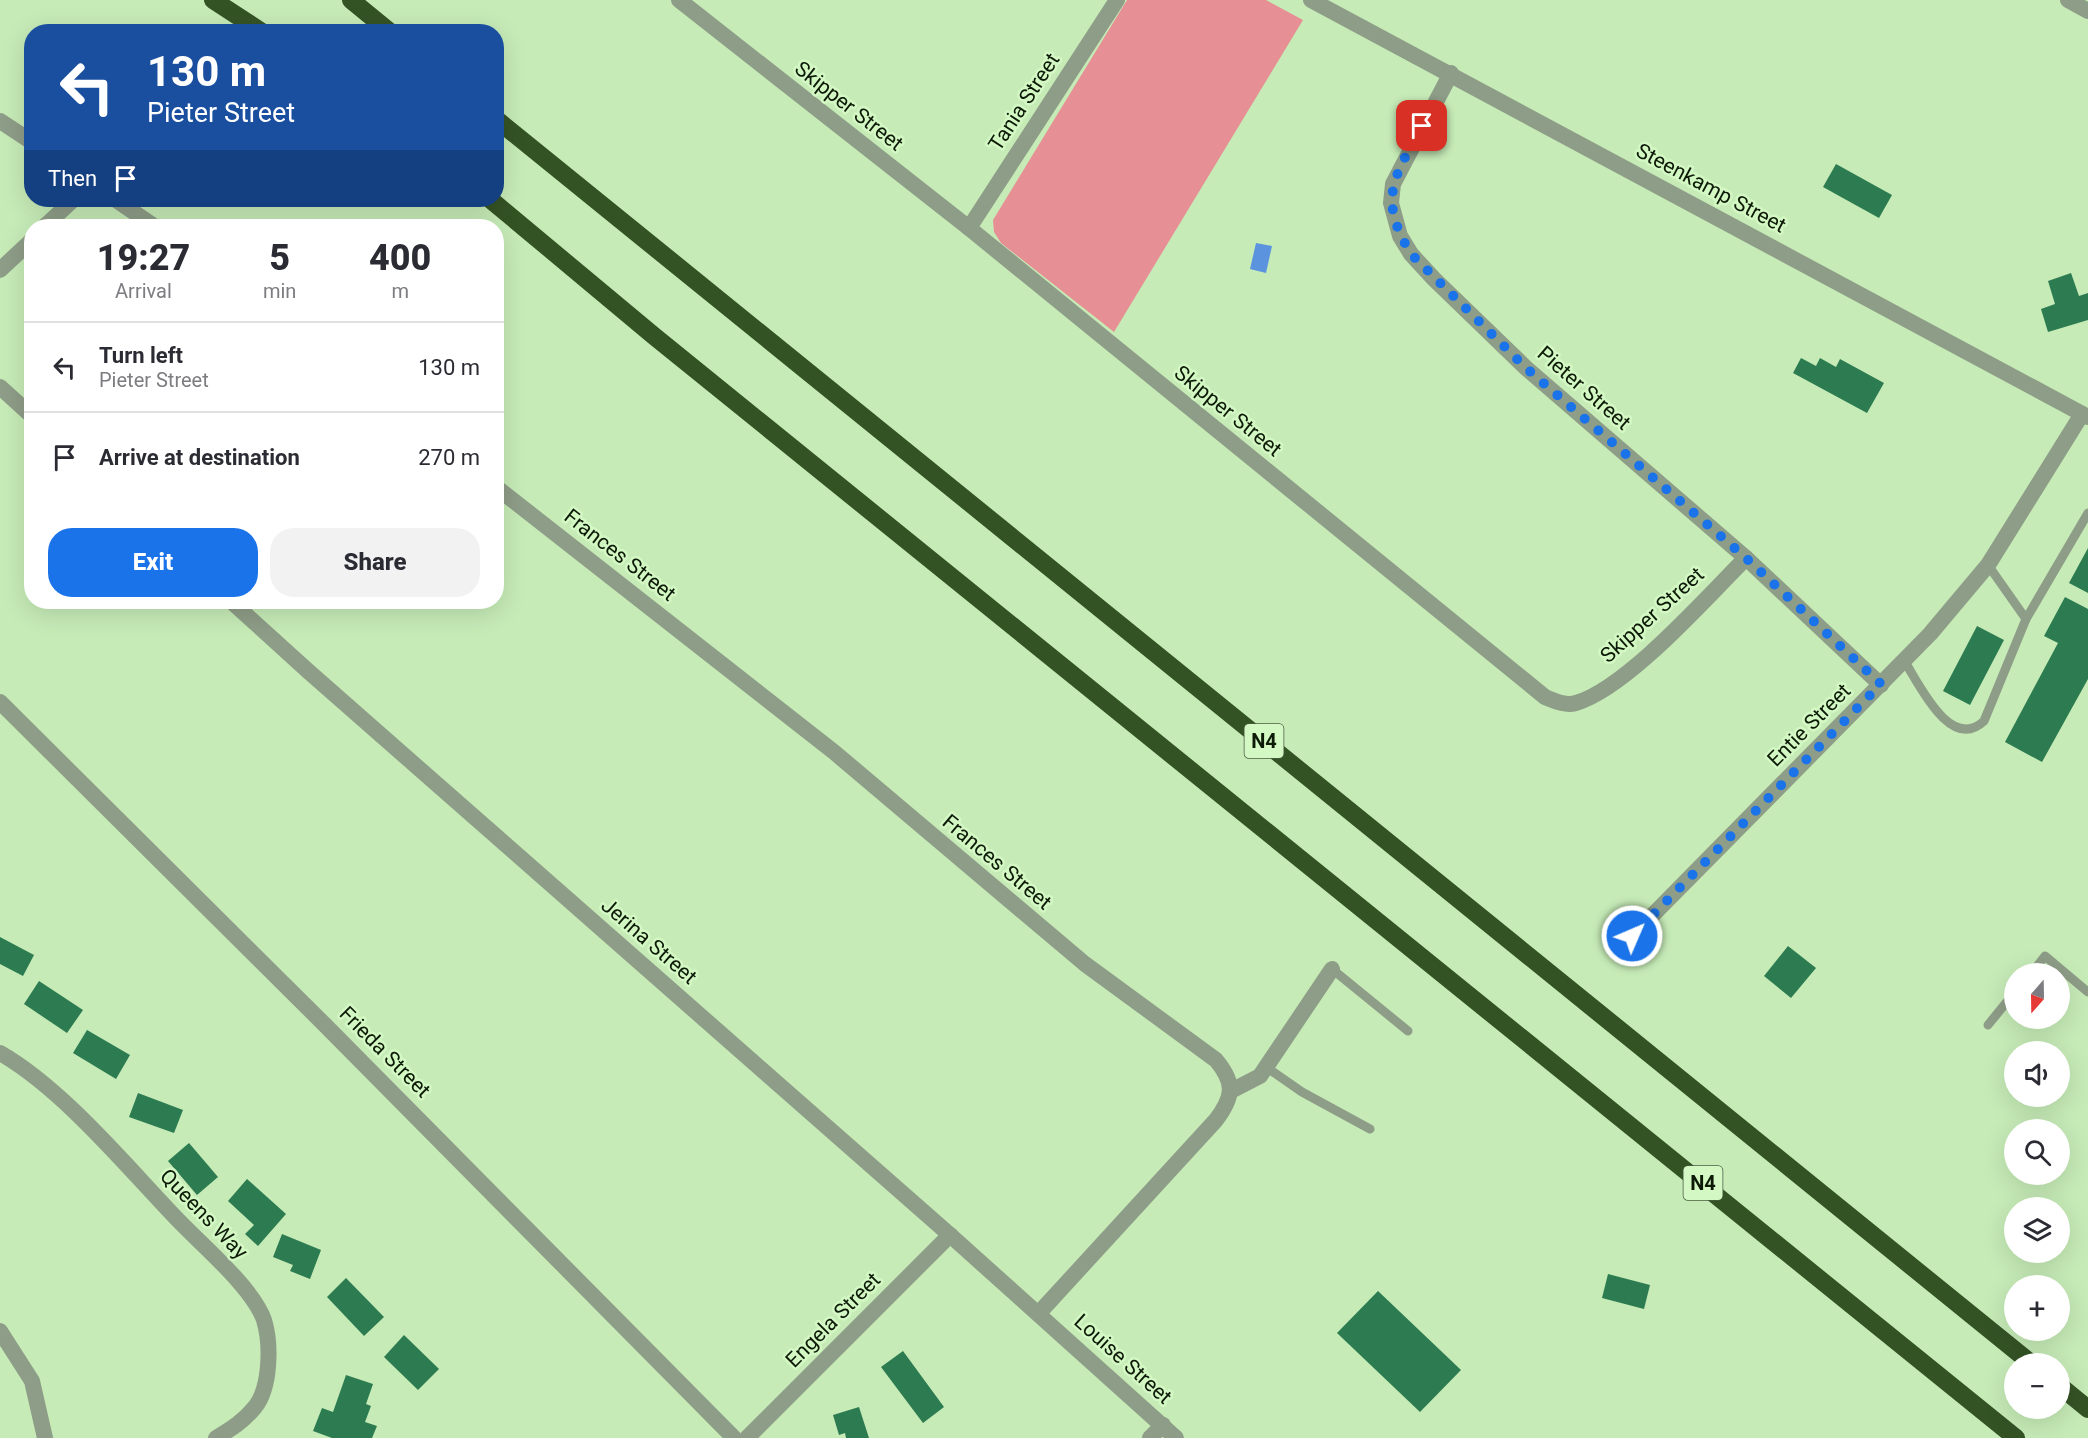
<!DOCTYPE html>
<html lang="en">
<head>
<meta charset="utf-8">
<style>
  body { margin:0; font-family:Roboto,sans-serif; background:#f2f2f3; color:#2b2b33; height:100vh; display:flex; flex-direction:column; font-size:22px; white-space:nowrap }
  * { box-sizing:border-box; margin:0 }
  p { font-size:20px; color:#7c7c81 }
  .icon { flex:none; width:33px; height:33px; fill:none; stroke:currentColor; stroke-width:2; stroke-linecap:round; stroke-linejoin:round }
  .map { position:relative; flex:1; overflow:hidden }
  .drawer { position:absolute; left:24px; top:219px; width:480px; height:390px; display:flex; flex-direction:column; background:#fff; border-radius:24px; box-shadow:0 6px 24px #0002 }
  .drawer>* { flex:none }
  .hud { position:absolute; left:24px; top:24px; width:480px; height:183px; border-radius:24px; box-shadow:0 6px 24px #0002; background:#1a4fa0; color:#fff; overflow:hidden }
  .needle { width:39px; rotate:200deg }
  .buttons { position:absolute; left:2004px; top:963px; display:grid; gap:12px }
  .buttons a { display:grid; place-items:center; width:66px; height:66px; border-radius:50%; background:#fff; box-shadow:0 6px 24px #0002; font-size:30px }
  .pin { position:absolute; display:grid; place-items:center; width:51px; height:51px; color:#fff; margin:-26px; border-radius:12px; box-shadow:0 3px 9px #0006 }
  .me { position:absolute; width:66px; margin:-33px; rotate:45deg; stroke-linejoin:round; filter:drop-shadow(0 0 4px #0008) }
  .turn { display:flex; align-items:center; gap:21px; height:126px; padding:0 24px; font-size:27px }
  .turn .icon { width:78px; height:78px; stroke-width:2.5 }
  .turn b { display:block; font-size:42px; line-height:51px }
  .then { display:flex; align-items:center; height:57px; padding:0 24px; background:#0003; gap:12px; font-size:22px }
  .eta { display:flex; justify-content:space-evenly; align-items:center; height:102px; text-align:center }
  .eta b { font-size:36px; font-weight:800; line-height:42px }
  .action { display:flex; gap:12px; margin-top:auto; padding:12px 24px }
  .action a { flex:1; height:69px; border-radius:24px; background:#1a73e8; color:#fff; font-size:24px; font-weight:800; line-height:69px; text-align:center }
  .action a+a { background:#f2f2f3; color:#2b2b33 }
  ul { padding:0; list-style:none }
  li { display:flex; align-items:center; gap:18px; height:90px; padding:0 24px; border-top:2px solid #e1e1e2 }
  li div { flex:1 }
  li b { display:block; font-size:22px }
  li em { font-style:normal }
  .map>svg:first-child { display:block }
</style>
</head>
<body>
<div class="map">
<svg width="2088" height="1438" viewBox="0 0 2088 1438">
  <rect width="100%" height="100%" fill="#c6ebb7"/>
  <polygon fill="#e68f94" points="1127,0 1266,0 1303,20 1114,332 1001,243 994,232 993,220"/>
  <polygon fill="#5b93de" points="1256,243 1272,246 1266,273 1250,269"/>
  <g fill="#2c7b51">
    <polygon points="1836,164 1892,195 1879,218 1823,187"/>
    <polygon points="2071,273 2079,296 2088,293 2088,320 2048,332 2041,309 2055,304 2048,281"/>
    <polygon points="1801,358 1816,366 1820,358 1836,367 1840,359 1884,383 1867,413 1793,373"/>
    <polygon points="2088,548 2088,593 2069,583"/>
    <polygon points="2065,597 2088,609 2088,679 2042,762 2005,742 2058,643 2044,636"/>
    <polygon points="1977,626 2004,640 1970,705 1943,691"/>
    <polygon points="0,937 34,955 23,976 0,964"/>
    <polygon points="1788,946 1816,968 1791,998 1764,976"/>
    <polygon points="39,981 83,1010 67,1033 24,1004"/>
    <polygon points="87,1030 130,1055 116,1079 73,1053"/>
    <polygon points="138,1093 183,1110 174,1133 129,1117"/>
    <polygon points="189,1143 218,1177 197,1195 168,1161"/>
    <polygon points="247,1179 286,1214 258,1246 245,1234 254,1225 228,1201"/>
    <polygon points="282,1234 321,1250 310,1279 290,1271 293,1265 273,1257"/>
    <polygon points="1608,1274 1650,1285 1644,1309 1602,1298"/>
    <polygon points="346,1278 384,1317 364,1336 327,1297"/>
    <polygon points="1378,1291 1461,1370 1420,1412 1337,1333"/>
    <polygon points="404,1335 439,1369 418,1390 384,1357"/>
    <polygon points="903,1351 944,1407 923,1423 881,1367"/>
    <polygon points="346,1375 373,1384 366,1404 371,1406 365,1422 377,1426 372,1438 332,1438 313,1431 322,1408 333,1412"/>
    <polygon points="859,1407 869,1438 846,1438 845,1433 839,1435 833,1415"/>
  </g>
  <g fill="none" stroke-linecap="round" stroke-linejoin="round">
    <g stroke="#8e9d87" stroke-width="9">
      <polyline points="1988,565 2026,619"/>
      <path d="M1905 662C1920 686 1951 752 1984 721L2026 619 2088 513"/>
      <polyline points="1332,969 1408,1031"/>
      <polyline points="2031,974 2045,956 2088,992"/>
      <polyline points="1988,1025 2014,993"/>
      <polyline points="1266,1067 1302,1092 1370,1129"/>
    </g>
    <g stroke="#8e9d87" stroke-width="16">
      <path d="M679 0 969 228 1545 697C1555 701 1565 706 1576 703 1627 688 1707 597 1746 558"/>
      <polyline points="1311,0 2088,417"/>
      <polyline points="2068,0 2088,11"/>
      <polyline points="1451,73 1393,184 1391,203 1400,236 1411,254 1434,279 1526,368 1746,558 1881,685"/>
      <polyline points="0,121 32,142"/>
      <polyline points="116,200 154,226"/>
      <polyline points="45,226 73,200"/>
      <polyline points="969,228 1117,0"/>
      <polyline points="0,270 32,240"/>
      <polyline points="0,387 32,416"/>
      <path d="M496 487 834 752 1085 964 1216 1060C1235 1083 1234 1096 1216 1120L1039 1313"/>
      <polyline points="232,602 308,671 950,1235 1176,1438"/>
      <polyline points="0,702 324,1024 734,1438"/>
      <polyline points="1632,936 1930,634 1988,565 2082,414"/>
      <path d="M0 1053C63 1089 127 1167 178 1220 202 1245 253 1288 264 1320 271 1343 271 1387 255 1407 244 1421 231 1429 216 1438"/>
      <polyline points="1231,1091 1260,1076 1332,969"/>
      <polyline points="0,1331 32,1381 45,1438"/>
      <polyline points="747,1438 950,1235"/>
      <polyline points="1150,1438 1163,1425"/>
    </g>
    <g stroke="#345325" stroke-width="18">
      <polyline points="213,0 262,32"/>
      <polyline points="351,0 390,32"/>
      <polyline points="496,119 2032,1364"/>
      <polyline points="491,200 654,336 2016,1438"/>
      <polyline points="2060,1386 2088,1409"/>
    </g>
  </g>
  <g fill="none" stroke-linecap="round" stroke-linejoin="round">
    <path stroke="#1a73e8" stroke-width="10" stroke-dasharray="0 18" d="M1422 126C1394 178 1377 198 1411 254L1526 368 1746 558 1881 684 1632 936"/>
  </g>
  <g text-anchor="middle" stroke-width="5" stroke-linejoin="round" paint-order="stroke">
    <g fill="#d3f8c4" stroke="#485d40" stroke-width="1.5">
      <rect x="1244.5" y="724" width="39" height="34" rx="4.5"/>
      <rect x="1683.5" y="1166" width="39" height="34" rx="4.5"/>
    </g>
    <g font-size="20" font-weight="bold" fill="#0d1a07">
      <text x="1264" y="748">N4</text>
      <text x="1703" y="1190">N4</text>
    </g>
    <g font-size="21" fill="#0d1a07" stroke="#d3f8c4">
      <text transform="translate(1024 102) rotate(-57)" y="7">Tania Street</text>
      <text transform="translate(849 106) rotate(38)" y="7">Skipper Street</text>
      <text transform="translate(1711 188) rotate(28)" y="7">Steenkamp Street</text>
      <text transform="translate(1584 388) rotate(41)" y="7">Pieter Street</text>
      <text transform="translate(1228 411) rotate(39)" y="7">Skipper Street</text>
      <text transform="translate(620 555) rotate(38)" y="7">Frances Street</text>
      <text transform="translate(1652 615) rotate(-42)" y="7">Skipper Street</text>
      <text transform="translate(1809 725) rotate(-45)" y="7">Entie Street</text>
      <text transform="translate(997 862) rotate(40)" y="7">Frances Street</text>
      <text transform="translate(649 941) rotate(41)" y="7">Jerina Street</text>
      <text transform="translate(385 1052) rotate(45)" y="7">Frieda Street</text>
      <text transform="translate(204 1214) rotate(46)" y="7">Queens Way</text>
      <text transform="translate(833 1320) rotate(-45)" y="7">Engela Street</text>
      <text transform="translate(1123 1359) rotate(42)" y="7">Louise Street</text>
    </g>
  </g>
</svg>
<div class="buttons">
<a><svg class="needle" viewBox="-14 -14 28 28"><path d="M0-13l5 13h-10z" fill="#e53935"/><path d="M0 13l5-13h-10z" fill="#7c7c81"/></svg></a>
<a><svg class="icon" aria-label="sound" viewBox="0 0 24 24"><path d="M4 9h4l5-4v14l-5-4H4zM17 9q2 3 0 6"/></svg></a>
<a><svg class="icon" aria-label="search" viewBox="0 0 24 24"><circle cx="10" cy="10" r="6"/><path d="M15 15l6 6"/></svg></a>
<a><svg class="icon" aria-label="layers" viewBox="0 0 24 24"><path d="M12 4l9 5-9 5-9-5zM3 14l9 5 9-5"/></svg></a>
<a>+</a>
<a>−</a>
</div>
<div class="pin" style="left:1422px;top:126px;background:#d93025"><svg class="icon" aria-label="arrive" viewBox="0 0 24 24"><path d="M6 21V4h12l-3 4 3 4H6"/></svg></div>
<svg class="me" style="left:1632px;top:936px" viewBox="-20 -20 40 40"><circle r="17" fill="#1a73e8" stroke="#fff" stroke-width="3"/><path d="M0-11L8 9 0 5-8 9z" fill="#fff"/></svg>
<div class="hud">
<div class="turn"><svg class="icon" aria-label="left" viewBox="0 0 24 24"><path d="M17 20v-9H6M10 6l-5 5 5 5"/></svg><div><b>130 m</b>Pieter Street</div></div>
<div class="then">Then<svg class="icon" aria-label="arrive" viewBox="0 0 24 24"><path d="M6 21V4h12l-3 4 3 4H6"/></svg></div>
</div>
<section class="drawer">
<div class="eta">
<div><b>19:27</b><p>Arrival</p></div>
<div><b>5</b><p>min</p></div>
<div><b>400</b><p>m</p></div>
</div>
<ul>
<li><svg class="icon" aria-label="left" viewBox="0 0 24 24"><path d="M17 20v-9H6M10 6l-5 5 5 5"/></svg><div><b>Turn left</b><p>Pieter Street</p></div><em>130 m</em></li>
<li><svg class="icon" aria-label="arrive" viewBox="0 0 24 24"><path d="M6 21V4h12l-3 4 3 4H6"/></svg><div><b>Arrive at destination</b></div><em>270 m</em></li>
</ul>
<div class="action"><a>Exit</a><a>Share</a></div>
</section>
</div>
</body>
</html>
